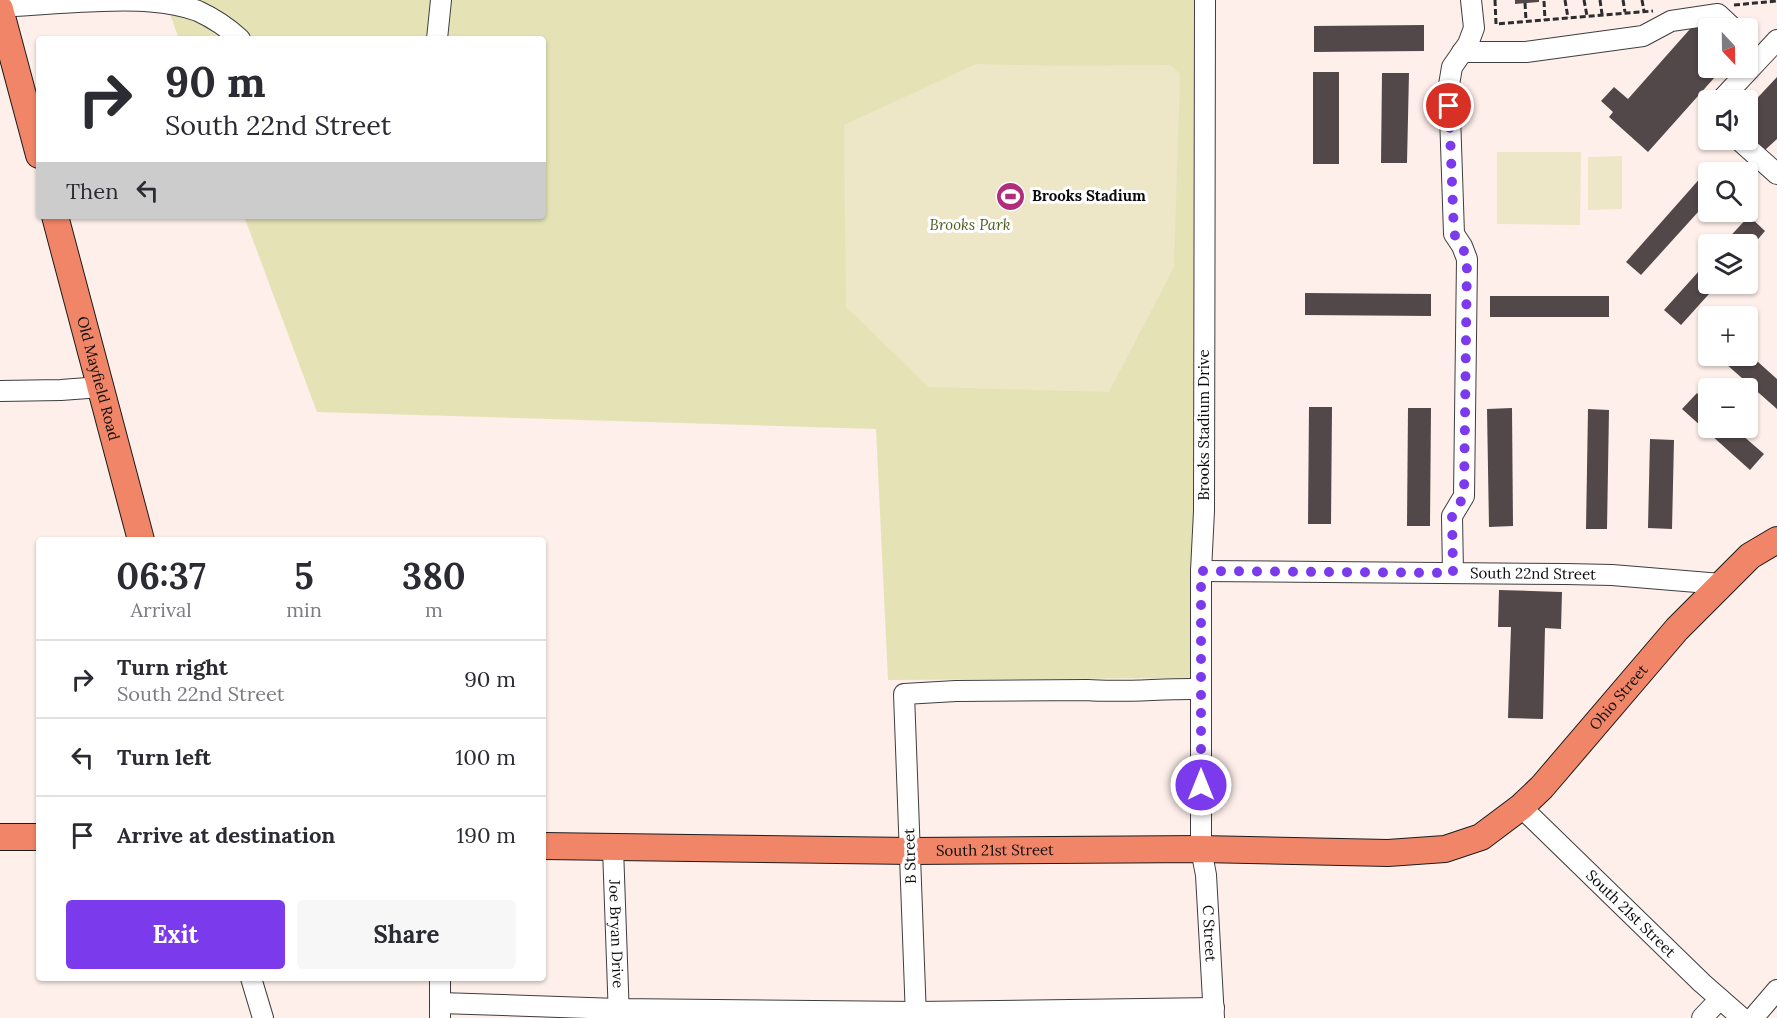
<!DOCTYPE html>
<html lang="en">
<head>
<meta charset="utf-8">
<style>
  body { margin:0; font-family:Lora,serif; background:#f7f7f7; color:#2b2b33; height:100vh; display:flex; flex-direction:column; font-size:22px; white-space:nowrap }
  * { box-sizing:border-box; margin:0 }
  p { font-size:20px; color:#7c7c81 }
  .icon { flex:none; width:33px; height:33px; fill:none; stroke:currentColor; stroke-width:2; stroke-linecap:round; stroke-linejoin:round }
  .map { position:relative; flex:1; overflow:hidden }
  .sheet { position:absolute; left:36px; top:537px; width:510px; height:444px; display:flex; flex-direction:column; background:#fff; border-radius:6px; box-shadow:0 2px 4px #0004 }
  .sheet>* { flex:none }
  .hud { position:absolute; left:36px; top:36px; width:510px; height:183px; border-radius:6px; box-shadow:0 2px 4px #0004; background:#fff; color:#2b2b33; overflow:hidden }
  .needle { width:39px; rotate:158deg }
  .tools { position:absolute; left:1698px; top:18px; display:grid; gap:12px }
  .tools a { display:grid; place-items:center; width:60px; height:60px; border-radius:6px; background:#fff; box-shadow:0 2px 4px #0004; font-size:30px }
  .pin { position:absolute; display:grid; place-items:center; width:51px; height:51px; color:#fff; margin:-26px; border:3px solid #fff; border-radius:50%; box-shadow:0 2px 6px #0007 }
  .me { position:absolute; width:66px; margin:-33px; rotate:0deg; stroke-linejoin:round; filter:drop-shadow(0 0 4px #0008) }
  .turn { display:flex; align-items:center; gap:21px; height:126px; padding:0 30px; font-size:27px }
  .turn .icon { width:78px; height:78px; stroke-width:2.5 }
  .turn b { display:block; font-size:42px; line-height:51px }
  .then { display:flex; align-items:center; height:57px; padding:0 30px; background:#0003; gap:12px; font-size:22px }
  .eta { display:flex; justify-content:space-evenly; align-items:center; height:102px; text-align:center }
  .eta b { font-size:36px; font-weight:800; line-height:42px }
  .primary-button { display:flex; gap:12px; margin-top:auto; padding:12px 30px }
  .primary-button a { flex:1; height:69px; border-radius:6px; background:#7c3aed; color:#fff; font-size:24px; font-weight:800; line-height:69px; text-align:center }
  .primary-button a+a { background:#f7f7f7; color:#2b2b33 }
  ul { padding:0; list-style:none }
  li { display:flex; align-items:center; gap:18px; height:78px; padding:0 30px; border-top:2px solid #e1e1e2 }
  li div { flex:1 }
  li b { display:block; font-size:22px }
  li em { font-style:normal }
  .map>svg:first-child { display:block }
</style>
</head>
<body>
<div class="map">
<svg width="1777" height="1018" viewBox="0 0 1777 1018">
  <rect width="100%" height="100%" fill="#feefea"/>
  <polygon fill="#e5e3b6" points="165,0 1198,0 1193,678 888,680 876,429 317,412 244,216 543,216 543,39 179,39"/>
  <g fill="#ede6c7">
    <polygon points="976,64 1064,66 1170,65 1180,74 1174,267 1109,392 929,387 846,307 844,125"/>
    <polygon points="1497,152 1581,152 1580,225 1497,224"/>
    <polygon points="1622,156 1622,209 1588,210 1588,157"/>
  </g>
  <g fill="#534849">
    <polygon points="1515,0 1539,0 1539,2 1515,4"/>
    <polygon points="1698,20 1708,30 1708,68 1723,68 1648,152 1609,117 1613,112 1601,101 1614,87 1628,99"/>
    <polygon points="1424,25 1424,51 1314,52 1314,26"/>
    <rect x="1313" y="72" width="26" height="92"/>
    <polygon points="1382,73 1409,73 1407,163 1381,163"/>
    <polygon points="1777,77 1777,139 1765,150 1748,133 1748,108"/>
    <polygon points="1703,175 1708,180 1708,201 1641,275 1626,262"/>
    <polygon points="1749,216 1765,231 1748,251 1748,244 1723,244"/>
    <polygon points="1708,261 1708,284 1718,284 1681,325 1664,310"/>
    <polygon points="1305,293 1431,294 1431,316 1305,315"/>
    <rect x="1490" y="296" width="119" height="21"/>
    <polygon points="1748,353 1777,379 1777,409 1717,356 1748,356"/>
    <polygon points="1697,393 1708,404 1708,428 1734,428 1764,454 1750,470 1682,409"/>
    <polygon points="1309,407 1332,407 1331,524 1308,524"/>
    <polygon points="1408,408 1431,408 1430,526 1407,526"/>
    <polygon points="1512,408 1513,526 1489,527 1487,409"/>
    <polygon points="1588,409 1609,410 1607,529 1586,529"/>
    <polygon points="1650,439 1674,440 1672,529 1648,528"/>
    <polygon points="1499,590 1562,592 1561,629 1545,628 1543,719 1508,718 1511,627 1498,627"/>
  </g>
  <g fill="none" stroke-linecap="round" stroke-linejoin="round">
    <defs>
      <g id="minor">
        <path id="s1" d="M1205 0 1204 511 1201 571V849L1206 875 1214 1018"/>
        <path d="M0 7C34 5 68 2 102 1 133 0 168 0 198 11 213 18 227 27 240 39"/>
        <polyline points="437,39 441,0"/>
        <polyline points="1462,52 1526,52 1643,36 1671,21 1718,14 1733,28"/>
        <polyline points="1721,100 1777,40"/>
        <polyline points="1739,140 1777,174"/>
        <polyline points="0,391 61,390 101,387"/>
        <path id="s2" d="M1201 571 1566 574 1612 575 1721 584"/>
        <polyline points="1453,573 1452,516 1464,496 1467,259 1462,246 1454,234 1449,85 1452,67 1468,44 1474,28 1471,0"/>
        <path id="s3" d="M1521 807 1702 983 1742 1018"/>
        <path id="s4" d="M613 848 619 1018"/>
        <polyline points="251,978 263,1018"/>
        <polyline points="440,978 440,1018"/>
        <polyline points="440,1003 618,1009 916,1012 1214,1008"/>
        <path d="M916 1018 904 694 956 691 1087 690C1125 693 1163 688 1201 689"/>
        <polyline points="1702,1018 1720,999"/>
        <polyline points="1753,1018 1777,990"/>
      </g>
      <g id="major">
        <polyline points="0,9 39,155"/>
        <path id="s5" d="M55 216 141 540"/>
        <polyline points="0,837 39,837"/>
        <path id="s6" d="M543 846 911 851 1201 849 1388 853 1445 849 1481 837 1521 807 1542 787 1677 629 1750 556 1777 540"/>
      </g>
    </defs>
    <use href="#minor" stroke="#3e3e3e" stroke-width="22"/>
    <use href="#major" stroke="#1c1c1c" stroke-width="28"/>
    <g stroke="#2d2d2d" stroke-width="3" stroke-dasharray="6 3" stroke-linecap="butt">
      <polyline points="1495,0 1496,24 1653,11"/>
      <polyline points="1565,0 1568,18"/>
      <polyline points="1584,0 1587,16"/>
      <polyline points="1600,0 1602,14"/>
      <polyline points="1623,0 1625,12"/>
      <polyline points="1642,0 1644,11"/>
      <polyline points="1544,1 1545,20"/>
      <polyline points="1525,3 1526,21"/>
      <polyline points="1734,5 1777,1"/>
    </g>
    <use href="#minor" stroke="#fff" stroke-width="20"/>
    <use href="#major" stroke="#f08667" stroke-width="26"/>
  </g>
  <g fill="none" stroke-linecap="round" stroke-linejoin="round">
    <polyline stroke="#7c3aed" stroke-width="10" stroke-dasharray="0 18" points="1201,785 1201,571 1453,573 1452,516 1464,496 1467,259 1462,246 1454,234 1449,106"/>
  </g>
  <defs>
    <symbol id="stadium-disc" viewBox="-11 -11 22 22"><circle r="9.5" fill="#b12c79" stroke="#fff"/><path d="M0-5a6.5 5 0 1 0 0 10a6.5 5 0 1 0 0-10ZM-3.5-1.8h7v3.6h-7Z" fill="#fff"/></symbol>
  </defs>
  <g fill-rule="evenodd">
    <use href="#stadium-disc" x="994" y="180" width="33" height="33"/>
  </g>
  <g text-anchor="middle" stroke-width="6" stroke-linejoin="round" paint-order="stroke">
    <g font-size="15" font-weight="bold" fill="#0b0b0b" stroke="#fff" text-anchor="start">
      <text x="1032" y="201">Brooks Stadium</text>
    </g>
    <g font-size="15" font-style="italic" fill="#4d5d20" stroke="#fff">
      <text x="970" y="230">Brooks Park</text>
    </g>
    <g font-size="15" fill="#0b0b0b" stroke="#fff">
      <text dy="5" stroke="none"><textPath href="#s5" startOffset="168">Old Mayfield Road</textPath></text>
      <text transform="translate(1204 425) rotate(-90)" y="5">Brooks Stadium Drive</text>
      <text dy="5" stroke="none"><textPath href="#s2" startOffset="332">South 22nd Street</textPath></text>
      <text dy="5" stroke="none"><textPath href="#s6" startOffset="1137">Ohio Street</textPath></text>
      <text dy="5" stroke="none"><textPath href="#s6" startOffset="452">South 21st Street</textPath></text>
      <text transform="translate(910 856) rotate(-92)" y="5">B Street</text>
      <text dy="5" stroke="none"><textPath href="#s3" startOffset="153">South 21st Street</textPath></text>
      <text dy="5" stroke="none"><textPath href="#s4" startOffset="86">Joe Bryan Drive</textPath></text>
      <text dy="5" stroke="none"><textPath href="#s1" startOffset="934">C Street</textPath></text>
    </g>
  </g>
</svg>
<div class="tools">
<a><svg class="needle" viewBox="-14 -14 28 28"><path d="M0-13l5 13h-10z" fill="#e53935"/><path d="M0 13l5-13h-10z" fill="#7c7c81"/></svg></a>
<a><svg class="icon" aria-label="sound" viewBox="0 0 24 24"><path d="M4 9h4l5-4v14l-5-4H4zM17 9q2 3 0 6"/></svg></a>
<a><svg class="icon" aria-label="search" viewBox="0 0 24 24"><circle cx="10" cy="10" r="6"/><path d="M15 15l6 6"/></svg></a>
<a><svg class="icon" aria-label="layers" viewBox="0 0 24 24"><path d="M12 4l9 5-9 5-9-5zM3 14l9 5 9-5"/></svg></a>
<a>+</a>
<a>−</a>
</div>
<div class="pin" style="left:1449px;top:106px;background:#d93025"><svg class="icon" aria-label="arrive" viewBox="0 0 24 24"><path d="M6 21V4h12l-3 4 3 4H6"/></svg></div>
<svg class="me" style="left:1201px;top:785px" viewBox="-20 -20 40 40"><circle r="17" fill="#7c3aed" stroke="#fff" stroke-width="3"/><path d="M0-11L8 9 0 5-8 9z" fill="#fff"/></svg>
<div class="hud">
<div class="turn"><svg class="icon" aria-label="right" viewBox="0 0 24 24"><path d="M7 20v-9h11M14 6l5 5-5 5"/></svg><div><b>90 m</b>South 22nd Street</div></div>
<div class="then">Then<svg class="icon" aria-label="left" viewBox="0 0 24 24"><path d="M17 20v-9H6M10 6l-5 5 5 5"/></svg></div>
</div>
<section class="sheet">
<div class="eta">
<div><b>06:37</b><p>Arrival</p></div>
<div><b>5</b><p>min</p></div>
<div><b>380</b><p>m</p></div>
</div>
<ul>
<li><svg class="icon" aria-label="right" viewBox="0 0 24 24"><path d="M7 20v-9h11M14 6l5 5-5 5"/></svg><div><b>Turn right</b><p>South 22nd Street</p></div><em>90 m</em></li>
<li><svg class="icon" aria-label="left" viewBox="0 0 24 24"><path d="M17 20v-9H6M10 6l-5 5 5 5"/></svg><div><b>Turn left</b></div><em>100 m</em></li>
<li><svg class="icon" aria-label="arrive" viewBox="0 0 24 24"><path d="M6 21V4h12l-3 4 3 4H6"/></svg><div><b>Arrive at destination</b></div><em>190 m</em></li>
</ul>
<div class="primary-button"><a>Exit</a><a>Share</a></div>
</section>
</div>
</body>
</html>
